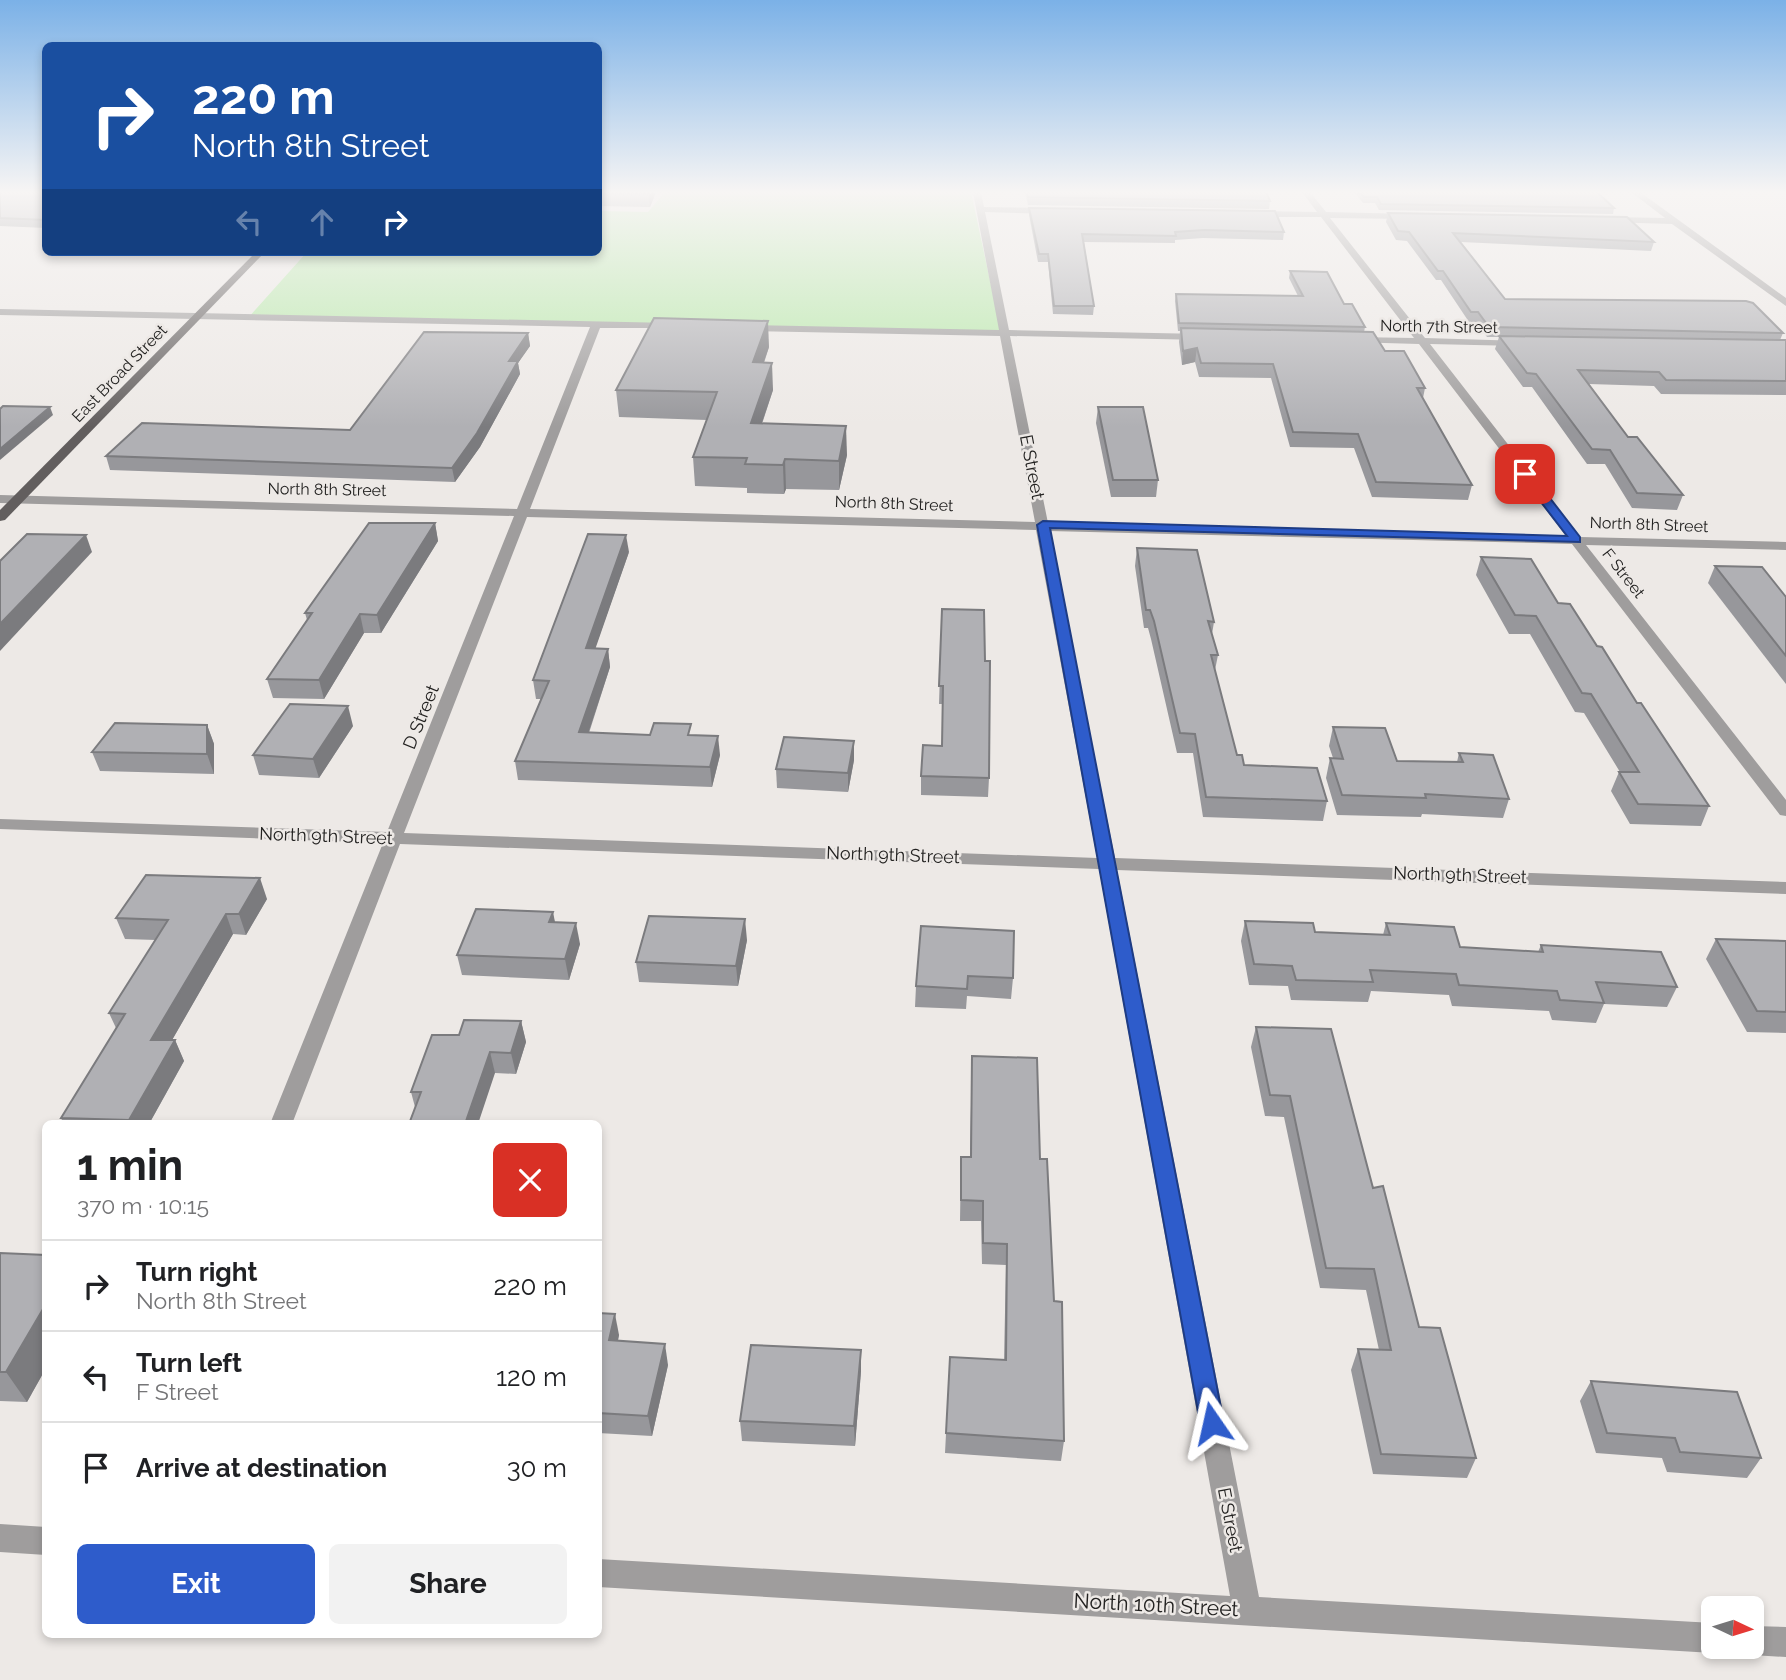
<!DOCTYPE html>
<html lang="en">
<head>
<meta charset="utf-8">
<style>
  body { margin:0; font-family:Raleway,sans-serif; background:#f2f2f2; color:#202124; height:100vh; display:flex; flex-direction:column; font-size:26px; white-space:nowrap }
  * { box-sizing:border-box; margin:0 }
  p { font-size:23px; color:#757577 }
  .icon { flex:none; width:38px; height:38px; fill:none; stroke:currentColor; stroke-width:2; stroke-linecap:round; stroke-linejoin:round }
  .map { position:relative; flex:1; overflow:hidden }
  .sheet { position:absolute; left:42px; top:1120px; width:560px; height:518px; display:flex; flex-direction:column; background:#fff; border-radius:10px; box-shadow:0 4px 10px #0003 }
  .sheet>* { flex:none }
  .hud { position:absolute; left:42px; top:42px; width:560px; height:214px; border-radius:10px; box-shadow:0 4px 10px #0003; background:#1a4fa0; color:#fff; overflow:hidden }
  .needle { width:46px; rotate:94deg }
  .buttons { position:absolute; left:1701px; top:1596px; display:grid; gap:14px }
  .buttons a { display:grid; place-items:center; width:63px; height:63px; border-radius:10px; background:#fff; box-shadow:0 4px 10px #0003; font-size:35px }
  .pin { position:absolute; display:grid; place-items:center; width:60px; height:60px; color:#fff; margin:-30px; border-radius:14px; box-shadow:0 4px 10px #0006 }
  .me { position:absolute; width:77px; margin:-38px; rotate:349deg; stroke-linejoin:round; filter:drop-shadow(0 0 5px #0008) }
  .turn { display:flex; align-items:center; gap:24px; height:147px; padding:0 35px; font-size:32px }
  .turn .icon { width:91px; height:91px; stroke-width:2.5 }
  .turn b { display:block; font-size:49px; line-height:60px }
  .lanes { display:flex; align-items:center; height:66px; padding:0 35px; background:#0003; justify-content:center; gap:35px; direction:ltr }
  .lanes .off { opacity:.35 }
  .round { display:grid; place-items:center; flex:none; width:74px; height:74px; border-radius:10px; background:#f2f2f2 }
  .summary { display:flex; align-items:center; justify-content:space-between; height:119px; padding:0 35px }
  h1 { font-size:42px; font-weight:700; line-height:52px }
  .action { display:flex; gap:14px; margin-top:auto; padding:14px 35px }
  .action a { flex:1; height:80px; border-radius:10px; background:#2e5ccb; color:#fff; font-size:28px; font-weight:700; line-height:80px; text-align:center }
  .action a+a { background:#f2f2f2; color:#202124 }
  ul { padding:0; list-style:none }
  li { display:flex; align-items:center; gap:21px; height:91px; padding:0 35px; border-top:2px solid #e0e0e0 }
  li div { flex:1 }
  li b { display:block; font-size:26px }
  li em { font-style:normal }
  .map>svg:first-child { display:block }
</style>
</head>
<body>
<div class="map">
<svg width="1786" height="1680" viewBox="0 0 1786 1680">
  <rect width="100%" height="100%" fill="#ede9e6"/>
  <polygon fill="#b7e8a9" points="665,192 971,192 1001,332 248,318 307,252 598,252 599,211 648,212"/>
  <g fill="none" stroke-linecap="round" stroke-linejoin="round">
    <g fill="#9f9d9d" fill-rule="evenodd">
      <path d="M973 192H981L984 207 1053 208 1057 211 1053 214 985 212 1009 330 1204 334 1209 337 1204 340 1010 336 1048 523 1566 536 1419 344 1350 342V338L1354 337 1414 338 1321 217H1252L1248 214 1252 211 1317 212 1302 192H1310L1326 212 1413 214 1410 219 1330 218 1425 338 1523 341V345L1519 346 1430 344 1580 537 1786 542V550L1586 545 1786 800V816L1780 815 1572 544 1049 531 1115 858 1786 882V894L1117 870 1259 1597 1713 1623V1647L1723 1648 1713 1653 598 1587V1559L1230 1596 1099 869 400 844 292 1124H270L383 843 0 829V819L387 832 514 516 0 503V495L517 509 590 327 0 315V309L672 323 676 324V328H600L530 509 1035 522 1000 336 745 331 740 328 745 325 999 330ZM527 517 1036 530 1097 858 404 833Z"/>
      <polygon points="1631,192 1640,192 1786,298 1786,306 1672,224 1606,222 1609,217 1665,218"/>
      <polygon points="0,1524 46,1527 46,1555 0,1552"/>
      <polygon points="1752,1626 1786,1627 1786,1657 1752,1655 1742,1650 1740,1647 1752,1647"/>
    </g>
    <polygon fill="#625e5e" fill-rule="evenodd" points="256,252 265,252 5,520 0,521 0,510"/>
  </g>
  <g fill="#97979b">
    <polygon points="0,192 46,192 46,228 0,226"/>
    <polygon points="598,192 656,192 650,207 598,206"/>
    <polygon points="1025,192 1266,192 1270,201 1269,209 1028,205"/>
    <polygon points="1349,192 1597,192 1614,208 1613,214 1379,210 1375,203 1363,203 1354,192"/>
    <polygon points="1029,208 1284,232 1283,240 1203,238 1175,240 1175,243 1084,242 1094,306 1093,315 1053,314 1048,262 1038,262 1029,215"/>
    <polygon points="1388,213 1654,242 1651,251 1461,242 1505,299 1783,333 1780,340 1786,340 1786,395 1661,394 1654,386 1589,384 1628,437 1683,495 1677,510 1632,508 1605,464 1587,464 1532,387 1523,387 1495,349 1499,337 1487,337 1476,322 1469,322 1441,280 1436,280 1407,241 1396,240 1386,222"/>
    <polygon points="1290,271 1344,304 1365,327 1364,332 1425,388 1423,398 1472,485 1468,500 1372,497 1354,448 1290,447 1271,378 1199,377 1195,362 1182,365 1179,342 1180,331 1178,331 1175,301 1176,294 1298,296 1289,278"/>
    <polygon points="528,333 530,346 518,363 520,374 480,447 455,482 110,470 106,456 350,430"/>
    <polygon points="769,347 764,363 773,390 762,424 847,455 839,490 786,489 784,494 747,493 747,488 695,486 693,457 707,420 619,417 616,390"/>
    <polygon points="1098,407 1158,480 1156,497 1111,497 1096,423"/>
    <polygon points="435,523 438,541 381,633 364,633 324,699 273,698 267,679 307,620 305,613"/>
    <polygon points="1137,548 1214,622 1212,634 1218,655 1215,670 1237,755 1244,765 1327,801 1323,821 1203,817 1193,753 1177,753 1151,639 1148,628 1144,628 1135,566"/>
    <polygon points="629,552 595,648 608,649 610,667 589,733 692,735 720,755 712,787 518,780 515,761 541,699 536,699 533,680"/>
    <polygon points="1481,557 1558,603 1597,646 1709,806 1701,826 1630,824 1611,791 1619,772 1620,772 1584,713 1575,712 1530,634 1509,634 1476,575"/>
    <polygon points="1715,566 1786,597 1786,684 1708,583"/>
    <polygon points="942,609 989,778 988,797 921,795 921,776 942,746 943,704 939,704"/>
    <polygon points="207,725 214,744 214,774 100,771 92,752"/>
    <polygon points="353,726 319,778 259,775 253,755"/>
    <polygon points="1333,727 1397,761 1457,762 1459,753 1509,799 1503,818 1422,814 1421,817 1337,815 1326,778 1330,758 1333,758 1329,746"/>
    <polygon points="854,741 854,760 848,792 777,788 776,769"/>
    <polygon points="267,899 246,935 233,934 172,1040 175,1040 184,1061 149,1124 64,1124 61,1118 116,1028 109,1013 156,940 125,939 116,918"/>
    <polygon points="1245,921 1315,932 1383,935 1386,923 1460,947 1538,952 1541,945 1677,987 1667,1007 1604,1004 1596,1023 1552,1020 1549,1011 1452,1006 1449,995 1371,991 1368,1002 1291,1000 1288,986 1249,985 1241,941"/>
    <polygon points="555,922 580,944 569,980 462,975 457,955"/>
    <polygon points="921,926 1013,978 1011,999 967,996 966,1009 915,1007 916,986"/>
    <polygon points="1716,939 1786,941 1786,1033 1747,1032 1706,959"/>
    <polygon points="747,940 738,986 639,982 636,962"/>
    <polygon points="521,1021 526,1042 516,1074 495,1073 415,1107 411,1092 459,1035"/>
    <polygon points="1256,1027 1373,1188 1419,1327 1476,1458 1467,1478 1373,1474 1351,1370 1358,1349 1379,1350 1366,1290 1320,1288 1284,1117 1265,1116 1251,1047"/>
    <polygon points="972,1056 1040,1159 1054,1301 1064,1441 1061,1461 945,1453 950,1357 1004,1360 1006,1265 982,1264 981,1221 960,1221 961,1157 970,1157"/>
    <polygon points="0,1253 46,1255 46,1368 27,1402 0,1401"/>
    <polygon points="598,1313 619,1335 618,1341 668,1365 652,1436 598,1433"/>
    <polygon points="861,1371 855,1446 742,1441 740,1421"/>
    <polygon points="1591,1381 1761,1458 1747,1478 1667,1472 1662,1458 1596,1453 1580,1401"/>
  </g>
  <g fill="#7b7b7e">
    <polygon points="648,192 656,192 650,207"/>
    <polygon points="768,321 769,347 754,390 753,362"/>
    <polygon points="528,333 530,346 518,363 520,374 480,447 455,482 452,468 509,361"/>
    <polygon points="1197,348 1195,362 1182,365 1183,351"/>
    <polygon points="772,363 773,390 752,452 751,423"/>
    <polygon points="50,407 53,415 0,460 0,449"/>
    <polygon points="846,426 847,455 839,490 839,461"/>
    <polygon points="785,459 786,489 784,494 783,465"/>
    <polygon points="435,523 438,541 381,633 377,615"/>
    <polygon points="86,535 92,552 0,651 0,624"/>
    <polygon points="626,535 629,552 589,667 586,648"/>
    <polygon points="360,614 364,633 324,699 319,680"/>
    <polygon points="608,649 610,667 582,752 579,732"/>
    <polygon points="348,706 353,726 319,778 313,759"/>
    <polygon points="207,725 214,744 214,774 207,754"/>
    <polygon points="718,736 720,755 712,787 710,767"/>
    <polygon points="854,741 854,760 848,792 848,773"/>
    <polygon points="260,878 267,899 246,935 239,914"/>
    <polygon points="553,912 557,932 549,922"/>
    <polygon points="226,914 233,934 160,1061 151,1040"/>
    <polygon points="745,919 747,940 738,986 736,966"/>
    <polygon points="576,923 580,944 569,980 565,959"/>
    <polygon points="521,1021 526,1042 516,1074 511,1053"/>
    <polygon points="175,1040 184,1061 149,1124 131,1124 129,1120"/>
    <polygon points="490,1052 495,1073 478,1124 465,1124"/>
    <polygon points="46,1304 46,1368 27,1402 6,1372"/>
    <polygon points="615,1314 619,1335 613,1360 609,1340"/>
    <polygon points="665,1344 668,1365 652,1436 648,1416"/>
    <polygon points="861,1350 861,1371 855,1446 854,1426"/>
  </g>
  <g fill="#b0b0b4" stroke="#7b7b7e" stroke-width="2">
    <polygon points="0,192 46,192 46,220 0,218"/>
    <polygon points="1027,192 1266,192 1270,201 1028,197"/>
    <polygon points="1360,192 1597,192 1614,208 1381,204 1377,197 1364,197"/>
    <polygon points="1029,208 1275,211 1284,232 1204,230 1175,232 1176,236 1082,234 1094,306 1054,306 1048,254 1039,254"/>
    <polygon points="1388,213 1627,217 1654,242 1453,233 1505,299 1746,301 1753,303 1783,333 1489,327 1478,312 1471,312 1443,271 1438,271 1409,232 1398,231"/>
    <polygon points="1290,271 1327,272 1344,304 1352,304 1365,327 1179,323 1176,294 1303,296"/>
    <polygon points="654,318 768,321 753,362 772,363 751,423 846,426 839,461 785,459 783,465 745,464 747,458 693,457 717,392 616,390"/>
    <polygon points="1181,328 1373,332 1385,351 1404,351 1425,388 1417,388 1472,485 1376,482 1358,434 1293,432 1273,364 1201,363 1197,348 1183,351"/>
    <polygon points="424,332 528,333 509,361 518,361 477,433 452,468 106,456 142,423 350,430"/>
    <polygon points="1499,336 1786,340 1786,381 1666,380 1659,372 1578,370 1628,437 1637,437 1683,495 1637,493 1610,450 1592,449 1536,374 1527,373"/>
    <polygon points="3,406 50,407 0,449 0,409"/>
    <polygon points="1098,407 1143,407 1158,480 1113,480"/>
    <polygon points="369,523 435,523 377,615 360,614 319,680 267,679 312,613 305,613"/>
    <polygon points="27,534 86,535 0,624 0,561"/>
    <polygon points="588,534 626,535 586,648 608,649 579,732 650,735 654,723 691,724 688,735 718,736 710,767 515,761 549,681 533,680"/>
    <polygon points="1137,548 1197,550 1214,622 1208,621 1218,655 1211,655 1237,755 1242,755 1244,765 1317,768 1327,801 1206,797 1195,734 1180,733 1154,621 1150,610 1146,610"/>
    <polygon points="1481,557 1531,559 1558,603 1570,604 1597,646 1602,647 1637,703 1641,703 1709,806 1638,804 1619,772 1639,772 1591,694 1582,693 1536,616 1515,615"/>
    <polygon points="1715,566 1762,567 1786,597 1786,656"/>
    <polygon points="942,609 984,610 985,661 990,661 989,778 921,776 923,745 942,746 943,686 939,686"/>
    <polygon points="290,704 348,706 313,759 253,755"/>
    <polygon points="115,723 207,725 207,754 92,752"/>
    <polygon points="1333,727 1385,728 1397,761 1463,762 1459,753 1493,755 1509,799 1425,794 1426,798 1342,795 1330,758 1343,759"/>
    <polygon points="784,737 854,741 848,773 776,769"/>
    <polygon points="146,875 260,878 239,914 226,914 151,1040 175,1040 129,1120 61,1118 125,1014 109,1013 168,920 116,918"/>
    <polygon points="476,909 553,912 549,922 576,923 565,959 457,955"/>
    <polygon points="649,916 745,919 736,966 636,962"/>
    <polygon points="1245,921 1313,923 1315,932 1390,935 1386,923 1454,927 1460,947 1543,952 1541,945 1661,952 1677,987 1596,982 1604,1003 1560,1000 1557,991 1459,985 1456,974 1370,970 1373,982 1296,980 1292,966 1254,964"/>
    <polygon points="921,926 1014,931 1013,978 968,976 967,989 916,986"/>
    <polygon points="1716,939 1786,941 1786,1012 1757,1011"/>
    <polygon points="464,1020 521,1021 511,1053 490,1052 465,1124 409,1124 421,1092 411,1092 432,1035 459,1035"/>
    <polygon points="1256,1027 1331,1029 1373,1188 1383,1186 1419,1327 1440,1328 1476,1458 1381,1454 1358,1349 1391,1350 1374,1269 1326,1268 1290,1096 1270,1095"/>
    <polygon points="972,1056 1037,1058 1040,1159 1047,1159 1054,1301 1062,1302 1064,1441 946,1433 950,1357 1006,1360 1007,1244 983,1243 983,1201 961,1200 961,1157 971,1157"/>
    <polygon points="0,1253 46,1255 46,1304 6,1372 0,1372"/>
    <polygon points="598,1313 615,1314 609,1340 665,1344 648,1416 598,1413"/>
    <polygon points="751,1345 861,1350 854,1426 740,1421"/>
    <polygon points="1591,1381 1737,1392 1761,1458 1680,1452 1675,1438 1607,1433"/>
  </g>
  <linearGradient id="sky" x2="0" y2="1"><stop stop-color="#7bb1e7"/><stop offset="0.45" stop-color="#f7f5f4"/><stop offset="1" stop-color="#f7f5f4" stop-opacity="0"/></linearGradient>
  <rect width="1786" height="427" fill="url(#sky)"/>
  <polygon fill="#2e5ccb" stroke="#1e3c84" stroke-width="2" points="1521,471 1529,471 1580,537 1580,542 1050,528 1224,1423 1220,1431 1212,1434 1204,1431 1200,1423 1037,525 1043,521 1567,536 1521,476"/>
  <g text-anchor="middle" stroke-width="5" stroke-linejoin="round" paint-order="stroke">
    <g font-size="16" fill="#232221" stroke="#ede9e6">
      <text transform="translate(1439 326) rotate(1)" y="6">North 7th Street</text>
      <text transform="translate(119 373) rotate(-46)" y="6">East Broad Street</text>
      <text transform="translate(327 489) rotate(1)" y="6">North 8th Street</text>
      <text transform="translate(894 503) rotate(2)" y="6">North 8th Street</text>
      <text transform="translate(1649 524) rotate(2)" y="6">North 8th Street</text>
      <text transform="translate(1624 573) rotate(52)" y="6">F Street</text>
    </g>
    <g font-size="18" fill="#232221" stroke="#ede9e6">
      <text transform="translate(1032 467) rotate(79)" y="6">E Street</text>
      <text transform="translate(421 717) rotate(-68)" y="6">D Street</text>
      <text transform="translate(326 836) rotate(2)" y="6">North 9th Street</text>
      <text transform="translate(893 855) rotate(2)" y="6">North 9th Street</text>
      <text transform="translate(1460 875) rotate(2)" y="6">North 9th Street</text>
      <text transform="translate(1230 1520) rotate(79)" y="6">E Street</text>
    </g>
    <g font-size="21" fill="#232221" stroke="#ede9e6">
      <text transform="translate(1156 1605) rotate(3)" y="7">North 10th Street</text>
    </g>
  </g>
</svg>
<div class="buttons">
<a><svg class="needle" viewBox="-14 -14 28 28"><path d="M0-13l5 13h-10z" fill="#e53935"/><path d="M0 13l5-13h-10z" fill="#757577"/></svg></a>
</div>
<div class="pin" style="left:1525px;top:474px;background:#d93025"><svg class="icon" aria-label="arrive" viewBox="0 0 24 24"><path d="M6 21V4h12l-3 4 3 4H6"/></svg></div>
<svg class="me" style="left:1212px;top:1423px" viewBox="-20 -20 40 40"><path d="M0-17L14 15 0 8-14 15z" fill="#2e5ccb" stroke="#fff" stroke-width="4"/></svg>
<div class="hud">
<div class="turn"><svg class="icon" aria-label="right" viewBox="0 0 24 24"><path d="M7 20v-9h11M14 6l5 5-5 5"/></svg><div><b>220 m</b>North 8th Street</div></div>
<div class="lanes"><svg class="icon off" aria-label="left" viewBox="0 0 24 24"><path d="M17 20v-9H6M10 6l-5 5 5 5"/></svg><svg class="icon off" aria-label="ahead" viewBox="0 0 24 24"><path d="M12 20V5M6 11l6-6 6 6"/></svg><svg class="icon" aria-label="right" viewBox="0 0 24 24"><path d="M7 20v-9h11M14 6l5 5-5 5"/></svg></div>
</div>
<section class="sheet">
<div class="summary"><div><h1>1 min</h1><p>370 m · 10:15</p></div><a class="round" style="background:#d93025;color:#fff"><svg class="icon" aria-label="close" viewBox="0 0 24 24"><path d="M6 6l12 12M18 6L6 18"/></svg></a></div>
<ul>
<li><svg class="icon" aria-label="right" viewBox="0 0 24 24"><path d="M7 20v-9h11M14 6l5 5-5 5"/></svg><div><b>Turn right</b><p>North 8th Street</p></div><em>220 m</em></li>
<li><svg class="icon" aria-label="left" viewBox="0 0 24 24"><path d="M17 20v-9H6M10 6l-5 5 5 5"/></svg><div><b>Turn left</b><p>F Street</p></div><em>120 m</em></li>
<li><svg class="icon" aria-label="arrive" viewBox="0 0 24 24"><path d="M6 21V4h12l-3 4 3 4H6"/></svg><div><b>Arrive at destination</b></div><em>30 m</em></li>
</ul>
<div class="action"><a>Exit</a><a>Share</a></div>
</section>
</div>
</body>
</html>
